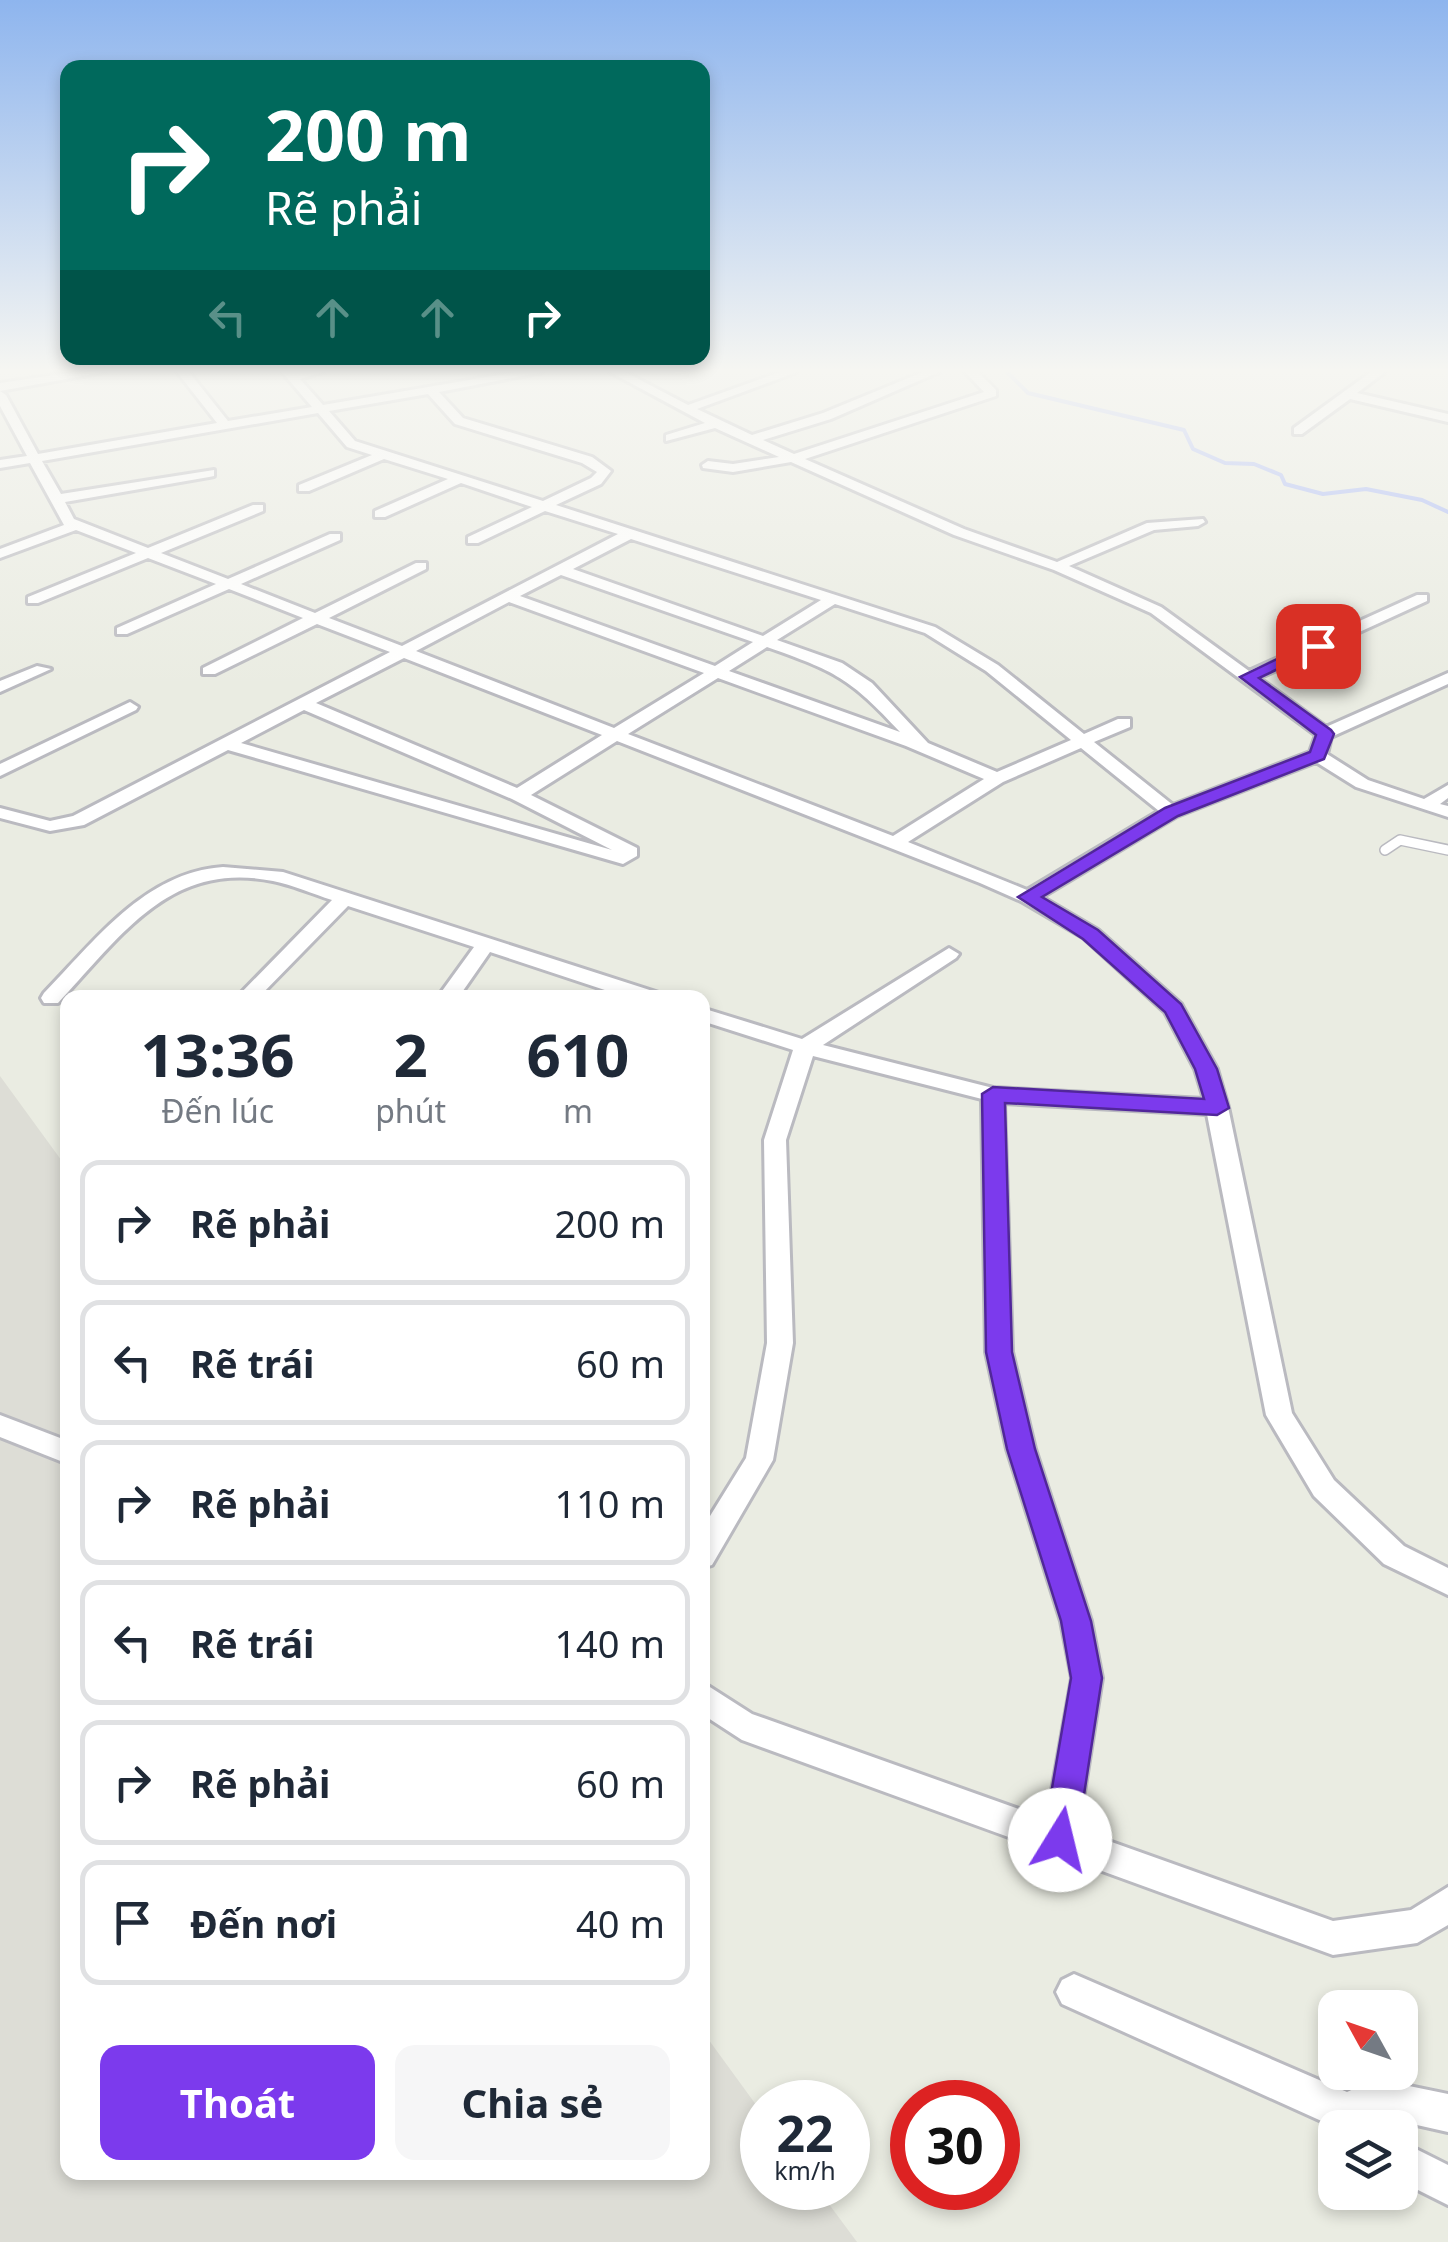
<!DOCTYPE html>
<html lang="vi">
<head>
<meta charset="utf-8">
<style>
  body { margin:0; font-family:"Noto Sans",sans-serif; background:#f6f6f7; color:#1f2937; height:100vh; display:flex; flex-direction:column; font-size:38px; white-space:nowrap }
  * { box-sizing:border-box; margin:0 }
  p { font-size:32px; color:#747a83 }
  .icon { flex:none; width:55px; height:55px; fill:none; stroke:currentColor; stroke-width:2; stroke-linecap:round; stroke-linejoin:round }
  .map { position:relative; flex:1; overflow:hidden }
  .side { position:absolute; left:60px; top:990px; width:650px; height:1190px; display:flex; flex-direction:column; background:#fff; border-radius:20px; box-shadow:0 5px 15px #0003 }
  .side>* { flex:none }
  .guide { position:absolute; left:60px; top:60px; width:650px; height:305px; border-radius:20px; box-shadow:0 5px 15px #0003; background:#00695c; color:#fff; overflow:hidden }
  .needle { width:65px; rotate:310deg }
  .buttons { position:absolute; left:1318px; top:1990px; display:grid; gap:20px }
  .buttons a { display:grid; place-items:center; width:100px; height:100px; border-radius:20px; background:#fff; box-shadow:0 5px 15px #0003; font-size:50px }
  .speed { position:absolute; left:740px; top:2080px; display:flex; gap:20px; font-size:50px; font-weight:700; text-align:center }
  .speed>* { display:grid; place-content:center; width:130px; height:130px; border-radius:50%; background:#fff; box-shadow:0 5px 15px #0003; line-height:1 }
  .speed small { font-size:25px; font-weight:400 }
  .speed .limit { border:15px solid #d22; background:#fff; color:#111 }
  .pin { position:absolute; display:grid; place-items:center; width:85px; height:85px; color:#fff; margin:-42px; border-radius:20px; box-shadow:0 5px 15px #0006 }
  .me { position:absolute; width:110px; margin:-55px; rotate:9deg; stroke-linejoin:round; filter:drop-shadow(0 0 8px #0008) }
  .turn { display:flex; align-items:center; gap:35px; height:210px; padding:0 40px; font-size:45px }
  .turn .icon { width:130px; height:130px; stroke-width:2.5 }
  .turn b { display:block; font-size:70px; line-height:85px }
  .lanes { display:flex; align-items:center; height:95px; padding:0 40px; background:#0003; justify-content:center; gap:50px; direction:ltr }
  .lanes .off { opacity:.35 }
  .eta { display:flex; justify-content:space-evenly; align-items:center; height:170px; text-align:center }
  .eta b { font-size:60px; font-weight:700; line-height:70px }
  .button { display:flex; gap:20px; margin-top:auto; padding:20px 40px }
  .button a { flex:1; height:115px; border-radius:20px; background:#7c3aed; color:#fff; font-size:40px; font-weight:700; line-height:115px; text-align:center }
  .button a+a { background:#f6f6f7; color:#1f2937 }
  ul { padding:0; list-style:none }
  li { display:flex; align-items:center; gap:30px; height:125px; margin:0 20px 15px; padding:0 20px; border:5px solid #e0e1e3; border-radius:20px }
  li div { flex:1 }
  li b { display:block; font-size:38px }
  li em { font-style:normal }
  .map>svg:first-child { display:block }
</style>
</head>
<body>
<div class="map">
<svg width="1448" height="2242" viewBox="0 0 1448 2242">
  <rect width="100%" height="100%" fill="#eaece2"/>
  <polygon fill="#ddddd6" points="0,1076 67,1168 68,2172 702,2172 703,2032 762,2113 762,2188 817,2188 857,2242 0,2242"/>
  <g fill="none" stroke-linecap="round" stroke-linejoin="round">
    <polyline stroke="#a7b7f7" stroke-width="4" points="1007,372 1028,393 1184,430 1193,449 1225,463 1254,464 1281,475 1285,484 1323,494 1366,489 1422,500 1448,512"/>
    <defs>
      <polyline id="service" points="1385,850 1400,840 1448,850"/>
      <g id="minor">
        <polygon points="75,372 105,372 0,391 0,383"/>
        <path d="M177 372H189L228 421 312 407 282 372H323L300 379 323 405 516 372H543L439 392 463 418 592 457 611 471 601 484 556 505 935 627 998 665 1084 734 1118 719H1130V727L1094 742 1173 805 1310 752 1316 735 1151 613 1054 570 954 535 791 462 733 472 703 468 702 465 708 461 733 464 779 457 715 428 666 441V435L705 423 610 372H625L688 405 780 372H797L697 409 752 435 823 413 923 372H939L831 419 763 440 794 454 984 392 965 372H978L996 390V396L805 459 964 529 1057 562 1147 523 1203 519 1205 522 1198 526 1154 530 1069 566 1161 607 1249 671 1417 595H1427V601L1259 678 1326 727 1448 673V684L1331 737 1327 754 1368 780 1424 799 1448 785V798L1440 804 1448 806V817L1356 787 1316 762 1177 816 1042 897 1098 930 1181 1004 1217 1069 1228 1107 1292 1413 1334 1480 1404 1546 1448 1568V1595L1384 1564 1314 1496 1266 1415 1207 1114 1004 1103 1012 1352 1035 1449 1091 1621 1102 1678 1078 1830 1333 1921 1411 1910 1448 1887V1925L1417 1943 1333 1955 742 1740 702 1714V1682L752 1714 1047 1819 1072 1678 1061 1621 1007 1449 986 1352 982 1099 813 1056 786 1140 793 1343 773 1460 712 1565 702 1568V1529L746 1458 767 1343 764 1140 793 1050 702 1021V1008L802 1039 949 948 959 954 956 958 823 1045 993 1088 1204 1099 1195 1069 1165 1012 1084 938 1021 901 980 883 617 741 531 795 637 848V856L623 864 228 750 84 825 50 831 0 818V808L50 821 73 816 390 652 317 624 215 674H203V668L303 618 229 589 127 634H117V628L216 584 148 558 38 603H28V597L136 553 76 530 0 558V549L64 525 30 463 0 468V460L27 456 0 406V391L6 395 38 454 217 423ZM428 394 455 424 582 463 597 472 591 478 543 501 355 441 329 411ZM318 413 347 447 372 455 299 485V491H309L384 459 448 479 375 511V517H385L461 483 532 507 468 537V543H478L545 511 618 534 402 646 329 618 426 569V563H416L315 613 241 584 340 540V534H330L228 579 161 553 263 511V505H253L148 548 74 519 65 502 209 477 214 476V470L61 494 42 461ZM631 539 821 600 763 636 573 569ZM561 575 753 642 715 666 520 596ZM509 602 704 673 614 728 416 651ZM835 604 925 633 986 671 1071 740 997 772 928 743 872 683 842 663 777 640ZM767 647C835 671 850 678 900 732L729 671ZM404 658 602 735 517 788 316 703ZM718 678 906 746 984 779 893 836 628 734ZM304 710 512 799 612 850 241 743ZM1081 748 1159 811 1027 890 908 842 1003 782Z"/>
        <polygon points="1371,372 1385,372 1357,393 1448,414 1448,422 1350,399 1302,434 1294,434 1294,428"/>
        <polygon points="37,666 51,669 0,692 0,681"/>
        <polygon points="130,702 138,707 136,710 0,776 0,764"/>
        <path d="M223 867 283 872 659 993 662 998H629L490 952 458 998H437L474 947 348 906 258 998H236L332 900C313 894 293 885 273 881 170 860 121 936 58 1003H44L41 998 44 993C94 942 145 872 223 867Z"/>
        <polygon points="0,1415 68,1441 68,1464 0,1437"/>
        <polygon points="1074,1974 1347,2092 1375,2079 1448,2094 1448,2132 1377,2116 1379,2128 1337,2128 1062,2004 1056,1992 1062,1980"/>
        <polygon points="1400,2141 1448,2165 1448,2205 1400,2181"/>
      </g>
    </defs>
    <use href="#service" stroke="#babac0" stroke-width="12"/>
    <use href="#minor" stroke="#babac0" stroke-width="6"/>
    <use href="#service" stroke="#fff" stroke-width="9"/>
    <use href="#minor" fill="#fff" fill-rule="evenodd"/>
  </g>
  <linearGradient id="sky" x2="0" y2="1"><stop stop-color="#8eb5ee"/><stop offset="0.54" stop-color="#f6f6f2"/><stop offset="1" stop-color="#f6f6f2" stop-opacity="0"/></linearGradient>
  <rect width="1448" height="686" fill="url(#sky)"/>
  <polygon fill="#7c3aed" stroke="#51269a" stroke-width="2.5" points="1312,642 1326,646 1259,678 1331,730 1334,734 1324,759 1178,816 1042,897 1098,930 1181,1004 1217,1069 1229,1108 1217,1115 1005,1103 1012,1352 1035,1449 1091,1621 1102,1678 1077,1840 1072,1852 1060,1857 1048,1852 1043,1840 1071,1678 1061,1621 1007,1449 986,1352 982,1094 993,1087 1204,1099 1195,1069 1165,1012 1083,939 1018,897 1165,808 1310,752 1316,735 1240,677"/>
</svg>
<div class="buttons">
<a><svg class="needle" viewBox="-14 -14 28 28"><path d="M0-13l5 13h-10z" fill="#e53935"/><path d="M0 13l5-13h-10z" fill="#747a83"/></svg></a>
<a><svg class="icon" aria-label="layers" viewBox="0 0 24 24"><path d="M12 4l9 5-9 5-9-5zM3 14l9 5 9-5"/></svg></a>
</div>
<div class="speed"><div>22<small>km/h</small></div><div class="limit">30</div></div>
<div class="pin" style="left:1318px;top:646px;background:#d93025"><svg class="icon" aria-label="arrive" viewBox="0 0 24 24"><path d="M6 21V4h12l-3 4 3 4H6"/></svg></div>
<svg class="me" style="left:1060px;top:1840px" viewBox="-20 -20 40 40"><circle r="19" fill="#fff"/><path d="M0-13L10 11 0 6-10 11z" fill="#7c3aed"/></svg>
<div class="guide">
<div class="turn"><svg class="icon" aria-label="right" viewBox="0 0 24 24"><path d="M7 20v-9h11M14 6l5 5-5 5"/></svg><div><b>200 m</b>Rẽ phải</div></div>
<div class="lanes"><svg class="icon off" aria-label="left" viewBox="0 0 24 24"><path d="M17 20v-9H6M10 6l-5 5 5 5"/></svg><svg class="icon off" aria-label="ahead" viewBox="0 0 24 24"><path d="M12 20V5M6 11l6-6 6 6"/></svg><svg class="icon off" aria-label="ahead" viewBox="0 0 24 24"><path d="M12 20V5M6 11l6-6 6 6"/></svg><svg class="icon" aria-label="right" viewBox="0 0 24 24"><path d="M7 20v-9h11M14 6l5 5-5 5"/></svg></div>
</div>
<section class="side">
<div class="eta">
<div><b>13:36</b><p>Đến lúc</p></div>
<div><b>2</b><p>phút</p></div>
<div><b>610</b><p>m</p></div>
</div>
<ul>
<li><svg class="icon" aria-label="right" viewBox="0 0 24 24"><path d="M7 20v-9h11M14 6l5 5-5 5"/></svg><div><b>Rẽ phải</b></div><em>200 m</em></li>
<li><svg class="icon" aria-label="left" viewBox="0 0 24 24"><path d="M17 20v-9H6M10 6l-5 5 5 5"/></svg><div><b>Rẽ trái</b></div><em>60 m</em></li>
<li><svg class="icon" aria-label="right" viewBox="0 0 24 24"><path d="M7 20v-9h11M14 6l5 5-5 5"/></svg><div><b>Rẽ phải</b></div><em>110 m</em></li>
<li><svg class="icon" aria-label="left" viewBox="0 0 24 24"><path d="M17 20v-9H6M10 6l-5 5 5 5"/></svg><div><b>Rẽ trái</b></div><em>140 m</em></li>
<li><svg class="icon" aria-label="right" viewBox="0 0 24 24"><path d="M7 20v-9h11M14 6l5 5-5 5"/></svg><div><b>Rẽ phải</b></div><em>60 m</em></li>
<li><svg class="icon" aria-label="arrive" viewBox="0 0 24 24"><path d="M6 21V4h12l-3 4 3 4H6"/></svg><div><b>Đến nơi</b></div><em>40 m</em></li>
</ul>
<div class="button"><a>Thoát</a><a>Chia sẻ</a></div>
</section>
</div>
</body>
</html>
